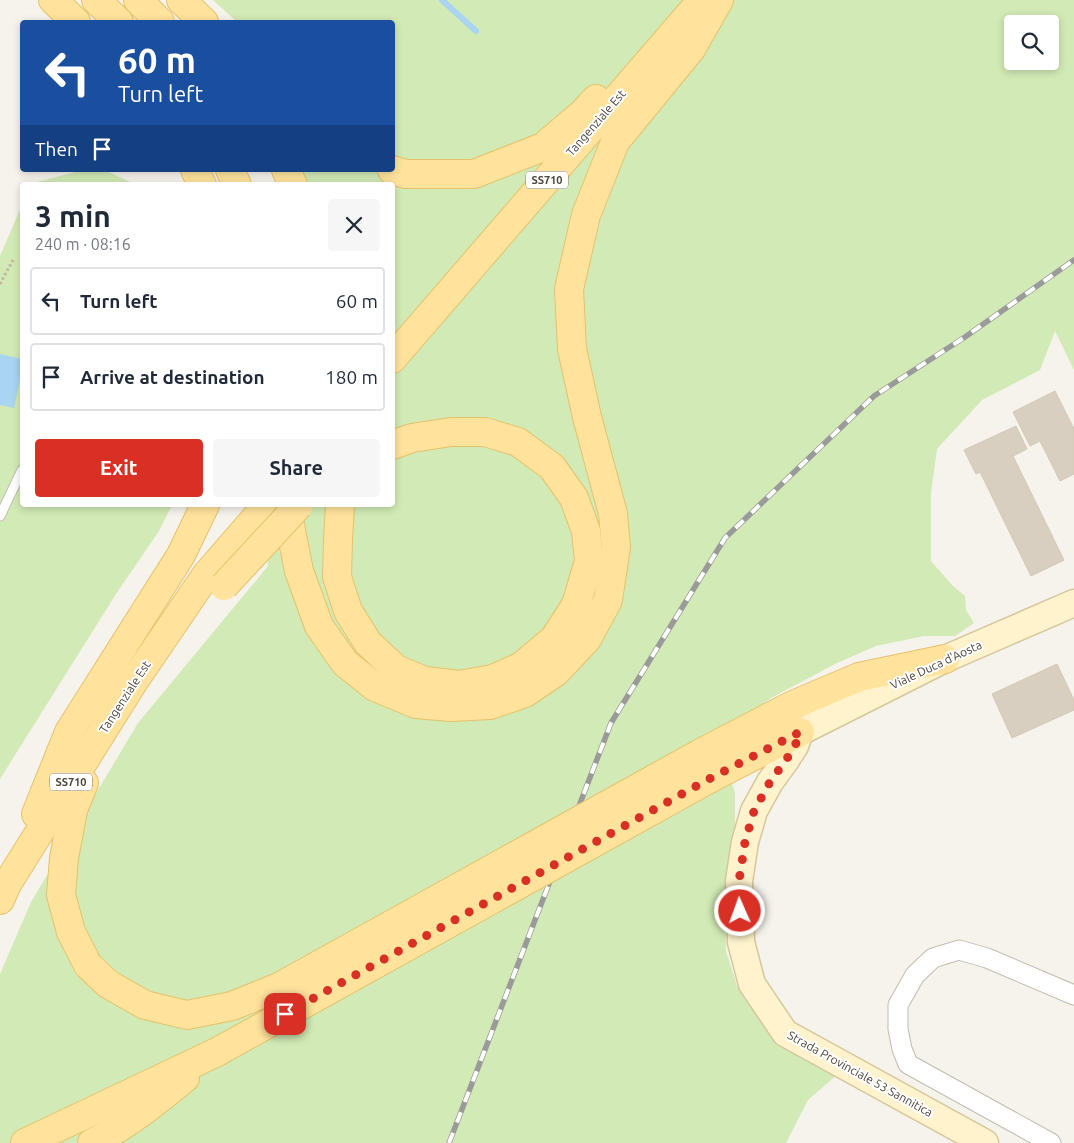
<!DOCTYPE html>
<html lang="en">
<head>
<meta charset="utf-8">
<style>
  body { margin:0; font-family:Ubuntu,sans-serif; background:#f6f6f7; color:#1f2937; height:100vh; display:flex; flex-direction:column; font-size:19px; white-space:nowrap }
  * { box-sizing:border-box; margin:0 }
  p { font-size:16px; color:#747a83 }
  .icon { flex:none; width:28px; height:28px; fill:none; stroke:currentColor; stroke-width:2; stroke-linecap:round; stroke-linejoin:round }
  .map { position:relative; flex:1; overflow:hidden }
  .details { position:absolute; left:20px; top:182px; width:375px; height:325px; display:flex; flex-direction:column; background:#fff; border-radius:5px; box-shadow:0 2px 8px #0003 }
  .details>* { flex:none }
  .banner { position:absolute; left:20px; top:20px; width:375px; height:152px; border-radius:5px; box-shadow:0 2px 8px #0003; background:#1a4fa0; color:#fff; overflow:hidden }
  .buttons { position:absolute; left:1004px; top:15px; display:grid; gap:10px }
  .buttons a { display:grid; place-items:center; width:55px; height:55px; border-radius:5px; background:#fff; box-shadow:0 2px 8px #0003; font-size:25px }
  .pin { position:absolute; display:grid; place-items:center; width:42px; height:42px; color:#fff; margin:-21px; border-radius:10px; box-shadow:0 2px 8px #0006 }
  .me { position:absolute; width:55px; margin:-28px; rotate:358deg; stroke-linejoin:round; filter:drop-shadow(0 0 4px #0008) }
  .turn { display:flex; align-items:center; gap:18px; height:105px; padding:0 15px; font-size:22px }
  .turn .icon { width:65px; height:65px; stroke-width:2.5 }
  .turn b { display:block; font-size:35px; line-height:42px }
  .then { display:flex; align-items:center; height:48px; padding:0 15px; background:#0003; gap:10px; font-size:19px }
  .round { display:grid; place-items:center; flex:none; width:52px; height:52px; border-radius:5px; background:#f6f6f7 }
  .headline { display:flex; align-items:center; justify-content:space-between; height:85px; padding:0 15px }
  h1 { font-size:30px; font-weight:700; line-height:38px }
  .cta { display:flex; gap:10px; margin-top:auto; padding:10px 15px }
  .cta a { flex:1; height:58px; border-radius:5px; background:#d93025; color:#fff; font-size:20px; font-weight:700; line-height:58px; text-align:center }
  .cta a+a { background:#f6f6f7; color:#1f2937 }
  ul { padding:0; list-style:none }
  li { display:flex; align-items:center; gap:15px; height:68px; margin:0 10px 8px; padding:0 5px; border:2px solid #e0e1e3; border-radius:5px }
  li div { flex:1 }
  li b { display:block; font-size:19px }
  li em { font-style:normal }
  .map>svg:first-child { display:block }
</style>
</head>
<body>
<div class="map">
<svg width="1074" height="1143" viewBox="0 0 1074 1143">
  <rect width="100%" height="100%" fill="#f6f3ec"/>
  <g fill="#d2eab5" fill-rule="evenodd">
    <path d="M213 0H1074V370L1055 331 1040 370 982 400 937 449 931 493V561L953 586 965 596 966 610 974 623 955 636H924L876 646 837 663 771 698 738 723 725 761 735 793V834L725 893 726 951 737 986 770 1031 837 1075 808 1100 786 1143H0V974L31 902 138 723 268 566 263 505H392V185H288L306 170H392V22H237ZM1012 24H1050V61H1012Z"/>
    <polygon points="83,170 104,170 137,185 32,185 33,183"/>
    <polygon points="22,205 22,505 172,505 159,531 116,594 0,779 0,256"/>
  </g>
  <polygon fill="#a9d4f2" points="0,354 22,359 22,369 14,408 0,405"/>
  <g fill="none" stroke-linecap="round" stroke-linejoin="round">
    <polyline stroke="#a9d4f2" stroke-width="6" points="442,0 476,31"/>
  </g>
  <g fill="#d8cfc1" stroke="#d3c7b4">
    <polygon points="1055,391 1074,429 1074,474 1060,481 1040,441 1030,446 1013,412"/>
    <polygon points="1016,426 1027,449 1013,456 1064,560 1031,576 980,472 976,474 964,450"/>
    <polygon points="1057,664 1074,700 1074,710 1012,738 992,694"/>
  </g>
  <g fill="none" stroke-linecap="round" stroke-linejoin="round">
    <defs>
      <polyline id="service" points="0,516 22,470"/>
      <polyline id="minor" points="1051,1143 908,1064 902,1049 898,1029 898,1005 915,975 933,958 959,950 987,958 1074,995"/>
      <polyline id="secondary" points="985,1143 785,1033 752,984 741,942 739,881 745,842 754,811 770,782 786,760 795,746 800,732 945,659 1074,603"/>
      <g id="primary">
        <polyline points="53,0 76,22"/>
        <polyline points="96,0 119,22"/>
        <polyline points="138,0 160,22"/>
        <polyline points="181,0 204,22"/>
        <polyline points="195,170 202,185"/>
        <polyline points="230,170 237,185"/>
        <polyline points="286,170 293,185"/>
        <polyline points="392,170 406,174 474,174 543,147 582,114 596,99"/>
        <polyline points="392,359 702,0"/>
        <polyline points="286,505 299,571 319,626 345,663 375,687 416,704 451,707 490,705 525,693 556,672 587,639 608,600 616,547 613,514 587,417 572,349 569,289 586,215 615,142 691,49 719,0"/>
        <polyline points="340,505 338,540 337,577 348,611 368,643 396,669 425,681 459,685 493,679 522,666 554,639 576,605 589,561 586,531 574,498 552,467 518,442 485,432 451,432 412,438 392,445"/>
        <polyline points="699,754 793,705 859,677 945,659"/>
        <polyline points="709,779 800,732"/>
        <polyline points="84,783 73,810 64,858 61,895 71,932 88,965"/>
        <polyline points="36,814 69,732 181,555 205,505"/>
        <polyline points="0,900 7,884 134,681 207,574 267,505"/>
        <polyline points="25,1143 217,1052"/>
        <path d="M92 1143C126 1126 156 1102 185 1078"/>
      </g>
    </defs>
    <use href="#service" stroke="#c2bbae" stroke-width="11"/>
    <use href="#minor" stroke="#c2bbae" stroke-width="21"/>
    <use href="#secondary" stroke="#d6c79b" stroke-width="29"/>
    <use href="#primary" stroke="#e6c16a" stroke-width="30"/>
    <polyline stroke="#c4b79f" stroke-width="3" stroke-dasharray="2.5 2.5" stroke-linecap="butt" points="0,284 13,260"/>
    <use href="#service" stroke="#fff" stroke-width="9"/>
    <use href="#minor" stroke="#fff" stroke-width="19"/>
    <use href="#secondary" stroke="#fff3cd" stroke-width="26"/>
    <use href="#primary" stroke="#ffe39c" stroke-width="28"/>
    <defs>
      <polyline id="rail" points="449,1143 611,723 725,538 874,396 965,337 1074,260"/>
    </defs>
    <use href="#rail" stroke="#9a9a9a" stroke-width="5.5"/>
    <use href="#rail" stroke="#fff" stroke-width="4" stroke-dasharray="11" stroke-linecap="butt"/>
    <defs>
      <g id="primary-bridge">
        <polyline points="224,586 299,505"/>
        <polyline points="88,965 108,984 145,1005 187,1015 232,1006 279,987 699,754"/>
        <polyline points="217,1052 709,779"/>
      </g>
    </defs>
    <use href="#primary-bridge" stroke="#e6c16a" stroke-width="30" stroke-linecap="butt"/>
    <use href="#primary-bridge" stroke="#ffe39c" stroke-width="28"/>
  </g>
  <g fill="none" stroke-linecap="round" stroke-linejoin="round">
    <polyline stroke="#d93025" stroke-width="9" stroke-dasharray="0 16.2" points="285,1014 709,779 800,732 795,746 786,760 770,782 754,811 745,842 739,881 740,911"/>
  </g>
  <g text-anchor="middle" stroke-width="4" stroke-linejoin="round" paint-order="stroke">
    <g fill="#fff" stroke="#817c74" stroke-width="1">
      <rect x="526" y="171.5" width="42" height="17" rx="4"/>
      <rect x="50" y="773.5" width="42" height="17" rx="4"/>
    </g>
    <g font-size="11" font-weight="bold" fill="#4b4439">
      <text x="547" y="184">SS710</text>
      <text x="71" y="786">SS710</text>
    </g>
    <g font-size="12" fill="#4b4439" stroke="#fff">
      <text transform="translate(596 123) rotate(-49)" y="4">Tangenziale Est</text>
      <text transform="translate(936 665) rotate(-25)" y="4">Viale Duca d'Aosta</text>
      <text transform="translate(125 697) rotate(-57)" y="4">Tangenziale Est</text>
      <text transform="translate(860 1074) rotate(29)" y="4">Strada Provinciale 53 Sannitica</text>
    </g>
  </g>
</svg>
<div class="buttons">
<a><svg class="icon" aria-label="search" viewBox="0 0 24 24"><circle cx="10" cy="10" r="6"/><path d="M15 15l6 6"/></svg></a>
</div>
<div class="pin" style="left:285px;top:1014px;background:#d93025"><svg class="icon" aria-label="arrive" viewBox="0 0 24 24"><path d="M6 21V4h12l-3 4 3 4H6"/></svg></div>
<svg class="me" style="left:740px;top:911px" viewBox="-20 -20 40 40"><circle r="17" fill="#d93025" stroke="#fff" stroke-width="3"/><path d="M0-11L8 9 0 5-8 9z" fill="#fff"/></svg>
<div class="banner">
<div class="turn"><svg class="icon" aria-label="left" viewBox="0 0 24 24"><path d="M17 20v-9H6M10 6l-5 5 5 5"/></svg><div><b>60 m</b>Turn left</div></div>
<div class="then">Then<svg class="icon" aria-label="arrive" viewBox="0 0 24 24"><path d="M6 21V4h12l-3 4 3 4H6"/></svg></div>
</div>
<section class="details">
<div class="headline"><div><h1>3 min</h1><p>240 m · 08:16</p></div><a class="round"><svg class="icon" aria-label="close" viewBox="0 0 24 24"><path d="M6 6l12 12M18 6L6 18"/></svg></a></div>
<ul>
<li><svg class="icon" aria-label="left" viewBox="0 0 24 24"><path d="M17 20v-9H6M10 6l-5 5 5 5"/></svg><div><b>Turn left</b></div><em>60 m</em></li>
<li><svg class="icon" aria-label="arrive" viewBox="0 0 24 24"><path d="M6 21V4h12l-3 4 3 4H6"/></svg><div><b>Arrive at destination</b></div><em>180 m</em></li>
</ul>
<div class="cta"><a>Exit</a><a>Share</a></div>
</section>
</div>
</body>
</html>
